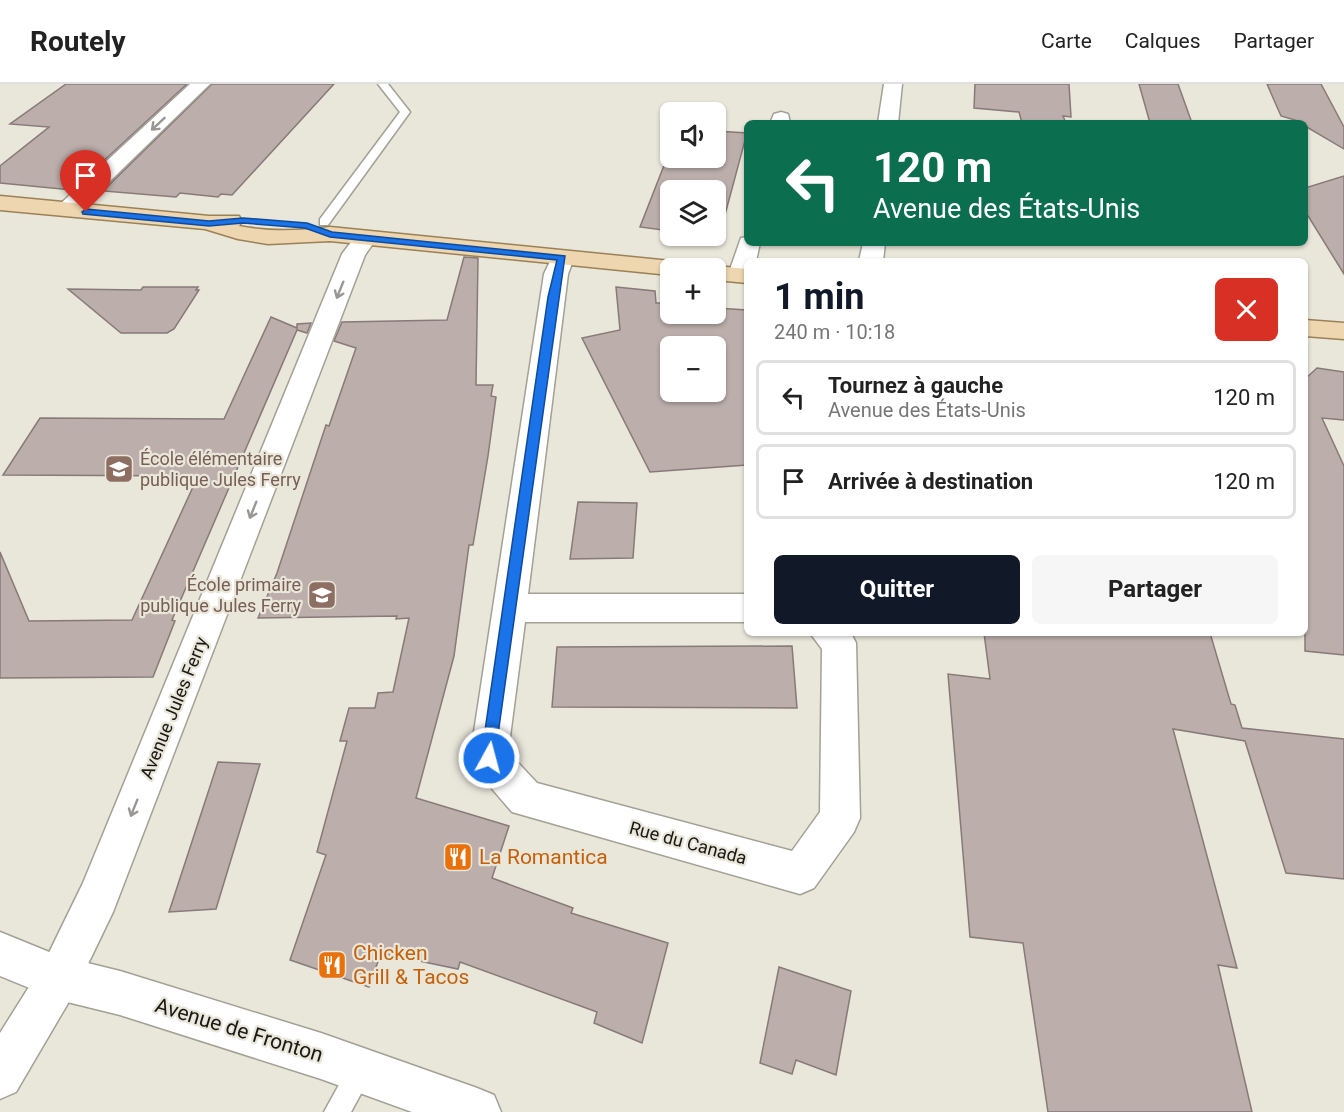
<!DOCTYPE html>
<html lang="fr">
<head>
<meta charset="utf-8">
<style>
  body { margin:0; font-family:Roboto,sans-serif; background:#f6f6f6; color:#222; height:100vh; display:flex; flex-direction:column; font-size:22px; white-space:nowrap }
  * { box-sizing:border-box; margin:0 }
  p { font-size:20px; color:#767676 }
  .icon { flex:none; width:33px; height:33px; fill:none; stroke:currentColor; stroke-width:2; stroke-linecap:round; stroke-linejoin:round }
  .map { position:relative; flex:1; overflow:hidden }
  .sheet { position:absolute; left:744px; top:174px; width:564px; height:378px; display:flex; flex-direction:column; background:#fff; border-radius:9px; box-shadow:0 2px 4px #0004 }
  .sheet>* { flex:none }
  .guide { position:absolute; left:744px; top:36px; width:564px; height:126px; border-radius:9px; box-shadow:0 2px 4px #0004; background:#0b6e4f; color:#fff; overflow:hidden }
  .controls { position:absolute; left:660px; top:18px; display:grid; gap:12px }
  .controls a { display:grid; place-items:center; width:66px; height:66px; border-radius:9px; background:#fff; box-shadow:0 2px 4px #0004; font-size:30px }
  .pin { position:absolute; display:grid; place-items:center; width:51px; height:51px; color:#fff; margin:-62px -26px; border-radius:50% 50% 50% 0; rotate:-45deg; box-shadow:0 0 6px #0007 }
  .pin .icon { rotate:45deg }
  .me { position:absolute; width:66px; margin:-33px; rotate:7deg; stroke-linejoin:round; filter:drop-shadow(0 0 4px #0008) }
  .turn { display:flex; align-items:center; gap:21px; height:126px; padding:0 30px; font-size:27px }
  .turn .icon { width:78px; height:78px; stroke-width:2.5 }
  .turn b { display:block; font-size:42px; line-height:51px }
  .round { display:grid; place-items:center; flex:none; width:63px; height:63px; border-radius:9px; background:#f6f6f6 }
  .headline { display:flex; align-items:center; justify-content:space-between; height:102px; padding:0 30px }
  h1 { font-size:36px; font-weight:700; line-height:45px; color:#111827 }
  .cta { display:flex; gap:12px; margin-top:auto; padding:12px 30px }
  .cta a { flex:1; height:69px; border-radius:9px; background:#111827; color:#fff; font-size:24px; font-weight:700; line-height:69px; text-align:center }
  .cta a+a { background:#f6f6f6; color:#222 }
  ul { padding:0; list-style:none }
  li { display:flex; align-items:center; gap:18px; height:75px; margin:0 12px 9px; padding:0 18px; border:3px solid #e0e0e0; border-radius:9px }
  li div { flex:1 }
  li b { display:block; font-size:22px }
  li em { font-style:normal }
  header { display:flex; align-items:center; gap:36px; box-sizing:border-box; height:84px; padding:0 30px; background:#fff; border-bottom:2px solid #e0e0e0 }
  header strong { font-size:28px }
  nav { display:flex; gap:33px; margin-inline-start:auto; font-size:21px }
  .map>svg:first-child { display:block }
</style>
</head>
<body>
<header>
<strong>Routely</strong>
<nav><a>Carte</a><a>Calques</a><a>Partager</a></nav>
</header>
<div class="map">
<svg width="1344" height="1028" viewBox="0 0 1344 1028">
  <rect width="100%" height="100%" fill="#e9e6da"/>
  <g fill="#bbaeab" stroke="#877a78" stroke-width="1.5" fill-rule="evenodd">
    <polygon points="66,0 187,0 72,106 0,99 0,82 49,43 10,40"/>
    <polygon points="212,0 334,0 232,111 221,110 218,113 180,109 176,113 103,107"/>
    <polygon points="975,0 1069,0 1071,33 1063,32 1066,39 1022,39 1019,28 974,24"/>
    <polygon points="1139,0 1178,0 1192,39 1150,39"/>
    <polygon points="1267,0 1321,0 1344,43 1344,65 1305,42 1305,39 1281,32"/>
    <polygon points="716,47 747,49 719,153 708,152 716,152 716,106 670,106 670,147 640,143 670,66 670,74 716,74"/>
    <polygon points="1344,92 1344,190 1305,127 1305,104"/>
    <polygon points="464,173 478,174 476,301 493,301 491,312 496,313 488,372 473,461 469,461 454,572 416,714 509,742 492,794 573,824 571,829 668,859 642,959 594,939 597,928 460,878 458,885 381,869 369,903 290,876 326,771 317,768 347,657 340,657 349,624 375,624 378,609 393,608 409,534 396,535 397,532 258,534 277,489 326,341 329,342 356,264 334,257 342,238 447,236"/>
    <polygon points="143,203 198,203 196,206 199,206 174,245 167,249 121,249 68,205 141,206"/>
    <path d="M 616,203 L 655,207 L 656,219 L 670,219 L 670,230 L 716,230 L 716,224 L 747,226 L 747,381 L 650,388 L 582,254 L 620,246 ZM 670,262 L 716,262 L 716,308 L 670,308 Z"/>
    <polygon points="271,233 297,244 297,240 311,239 307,249 297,246 172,536 175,537 153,593 0,594 0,468 29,537 132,536 198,392 3,391 40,334 224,335"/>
    <polygon points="1317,284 1344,288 1344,336 1322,334 1344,382 1344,571 1305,567 1305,295"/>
    <polygon points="578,418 637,419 633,474 570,475"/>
    <polygon points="984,549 1210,549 1231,620 1235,621 1242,644 1344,655 1344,795 1286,789 1245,657 1173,645 1237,884 1218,881 1252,1028 1048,1028 1023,859 970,853 948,590 990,595"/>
    <polygon points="792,562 797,624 552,623 557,563"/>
    <polygon points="218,678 260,680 216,825 169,828"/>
    <polygon points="779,883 851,907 836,991 796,976 792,990 760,979"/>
  </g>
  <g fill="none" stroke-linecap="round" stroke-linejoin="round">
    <g stroke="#a3a095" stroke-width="3">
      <g id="lane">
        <polygon points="378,0 388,0 410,28 328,141 320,141 320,135 400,28"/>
        <polygon points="361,973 370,977 374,986 351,1028 324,1028 352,977"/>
      </g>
    </g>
    <g stroke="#a3a095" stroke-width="3">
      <g id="street">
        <polygon points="190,0 210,0 75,131 59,131 56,126 59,121"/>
        <polygon points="884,0 902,0 898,39 878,39"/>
        <polygon points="781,28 788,30 790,39 770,39 774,30"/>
        <polygon points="366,147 374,149 377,154 365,171 113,828 74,909 16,1008 0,1015 0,949 44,879 83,799 342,170 358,149"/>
        <polygon points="747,153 747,159 760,159 756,177 747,177 747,196 732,196 728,191 741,154"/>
        <polygon points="863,159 885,159 883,177 859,177"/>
        <polygon points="562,167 570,169 574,174 568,190 528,510 747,510 747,538 525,538 508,668 537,699 792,767 820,728 822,565 810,549 851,549 856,559 860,734 854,748 814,804 800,810 512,728 476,686 470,674 544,190 554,169"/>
      </g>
    </g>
    <g stroke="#a3a095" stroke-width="3">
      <polygon id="secondary" points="0,848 59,872 120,887 321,949 477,1004 494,1011 501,1028 412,1028 321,995 120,931 59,916 0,892"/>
    </g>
    <g stroke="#9b8157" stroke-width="3">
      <g id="primary">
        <path d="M 0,112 L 209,132 L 239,132 L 242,137 L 239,142 C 269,148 299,147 330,143 L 671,177 L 679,179 L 683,184 L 670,184 L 670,191 L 330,157 L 268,160 L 238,155 L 205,145 L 0,126 Z"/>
        <polygon points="716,182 747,185 747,199 716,196 716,184 707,184"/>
        <polygon points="1305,236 1344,239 1344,255 1305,252"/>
      </g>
    </g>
    <use href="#lane" fill="#fff" fill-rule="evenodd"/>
    <use href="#street" fill="#fff" fill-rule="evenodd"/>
    <use href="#secondary" fill="#fff" fill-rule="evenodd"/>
    <use href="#primary" fill="#edd6b0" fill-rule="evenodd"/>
  </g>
  <defs><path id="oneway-shaft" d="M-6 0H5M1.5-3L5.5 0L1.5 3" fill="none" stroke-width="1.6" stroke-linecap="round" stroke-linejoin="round" transform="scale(1.5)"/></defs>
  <g stroke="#989795">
    <use href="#oneway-shaft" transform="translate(158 40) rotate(137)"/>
    <use href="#oneway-shaft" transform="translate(340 206) rotate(112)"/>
    <use href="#oneway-shaft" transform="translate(253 426) rotate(112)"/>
    <use href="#oneway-shaft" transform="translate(134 724) rotate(112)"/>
  </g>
  <polygon fill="#1a73e8" stroke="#114b97" stroke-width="1.5" points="86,125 209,137 243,134 307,139 332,148 565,172 494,679 489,681 484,679 481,674 548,213 557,176 330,153 305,144 243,139 209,142 83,130 82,128"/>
  <defs>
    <g id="school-square" transform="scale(1.5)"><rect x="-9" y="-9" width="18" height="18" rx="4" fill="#8d6e63" stroke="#e9e6da"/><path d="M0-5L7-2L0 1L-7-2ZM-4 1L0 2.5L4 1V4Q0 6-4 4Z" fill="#fff"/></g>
    <g id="restaurant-square" transform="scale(1.5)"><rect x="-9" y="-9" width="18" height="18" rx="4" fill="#e8710a" stroke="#e9e6da"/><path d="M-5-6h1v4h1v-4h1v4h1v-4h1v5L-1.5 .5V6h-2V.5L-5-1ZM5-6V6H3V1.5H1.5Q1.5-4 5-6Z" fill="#fff"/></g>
  </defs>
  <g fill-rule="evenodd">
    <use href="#school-square" x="119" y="385"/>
    <use href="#school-square" x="322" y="511"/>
    <use href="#restaurant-square" x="458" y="773"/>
    <use href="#restaurant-square" x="332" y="881"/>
  </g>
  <g text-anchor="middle" stroke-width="4.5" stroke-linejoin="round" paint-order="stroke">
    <g font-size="18" fill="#785e54" stroke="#e9e6da" text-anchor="start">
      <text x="140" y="381">École élémentaire<tspan x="140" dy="21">publique Jules Ferry</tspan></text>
      <text x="301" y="507" text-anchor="end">École primaire<tspan x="301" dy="21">publique Jules Ferry</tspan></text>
    </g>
    <g font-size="18" fill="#191713" stroke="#e9e6da">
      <text transform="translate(174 624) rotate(-68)" y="6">Avenue Jules Ferry</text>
      <text transform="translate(688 759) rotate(15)" y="6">Rue du Canada</text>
    </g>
    <g font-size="21" fill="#c56008" stroke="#e9e6da" text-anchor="start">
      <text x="479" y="780">La Romantica</text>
      <text x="353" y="876">Chicken<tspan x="353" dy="24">Grill &amp; Tacos</tspan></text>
    </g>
    <g font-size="21" fill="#191713" stroke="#e9e6da">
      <text transform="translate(239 946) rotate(17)" y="7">Avenue de Fronton</text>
    </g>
  </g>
</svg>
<div class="controls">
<a><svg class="icon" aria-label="sound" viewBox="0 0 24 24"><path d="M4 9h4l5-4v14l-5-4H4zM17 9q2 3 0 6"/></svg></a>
<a><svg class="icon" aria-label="layers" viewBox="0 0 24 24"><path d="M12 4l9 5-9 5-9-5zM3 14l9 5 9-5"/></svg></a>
<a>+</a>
<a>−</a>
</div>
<div class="pin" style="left:86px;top:128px;background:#d93025"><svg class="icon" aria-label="arrive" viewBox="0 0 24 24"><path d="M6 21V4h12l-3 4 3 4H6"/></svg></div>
<svg class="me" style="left:489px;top:674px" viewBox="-20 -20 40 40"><circle r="17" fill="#1a73e8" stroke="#fff" stroke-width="3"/><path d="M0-11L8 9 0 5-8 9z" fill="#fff"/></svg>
<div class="guide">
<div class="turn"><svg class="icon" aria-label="left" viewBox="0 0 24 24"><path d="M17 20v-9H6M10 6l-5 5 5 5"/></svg><div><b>120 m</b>Avenue des États-Unis</div></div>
</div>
<section class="sheet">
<div class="headline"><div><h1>1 min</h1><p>240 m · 10:18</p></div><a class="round" style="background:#d93025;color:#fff"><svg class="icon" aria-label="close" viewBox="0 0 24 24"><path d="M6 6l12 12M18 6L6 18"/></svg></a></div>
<ul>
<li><svg class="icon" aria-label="left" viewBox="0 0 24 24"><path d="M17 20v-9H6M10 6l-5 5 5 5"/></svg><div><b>Tournez à gauche</b><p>Avenue des États-Unis</p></div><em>120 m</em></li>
<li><svg class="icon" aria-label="arrive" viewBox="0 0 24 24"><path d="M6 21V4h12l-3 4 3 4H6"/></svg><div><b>Arrivée à destination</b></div><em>120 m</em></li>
</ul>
<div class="cta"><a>Quitter</a><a>Partager</a></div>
</section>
</div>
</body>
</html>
